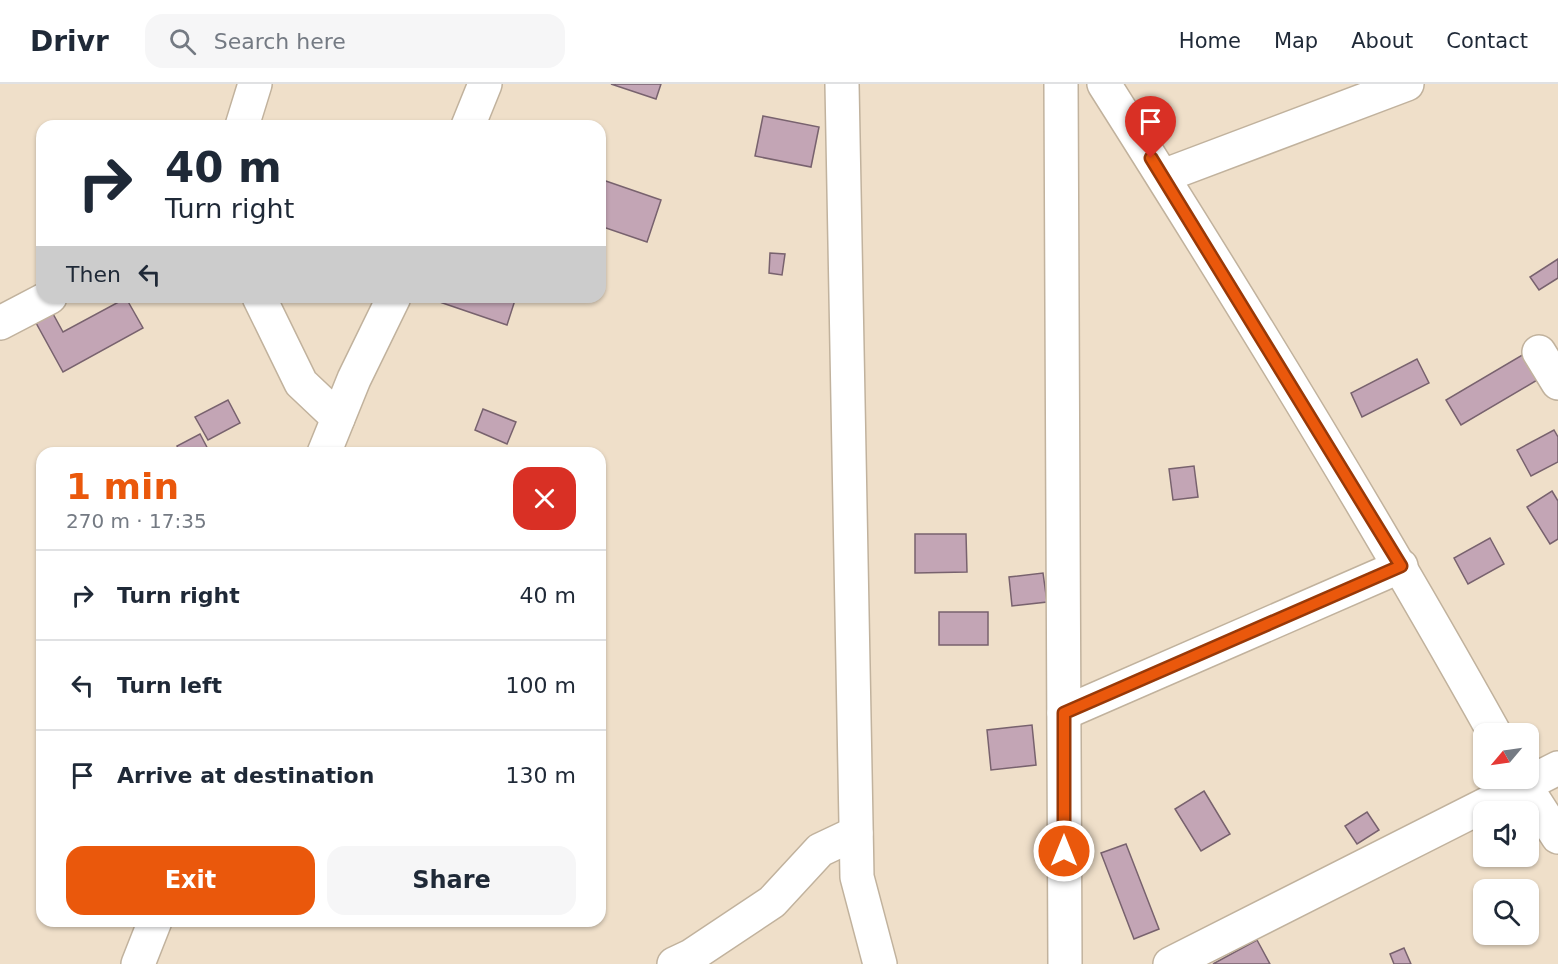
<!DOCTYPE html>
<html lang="en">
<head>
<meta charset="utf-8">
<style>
  body { margin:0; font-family:"DejaVu Sans",sans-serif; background:#f6f6f7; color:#1f2937; height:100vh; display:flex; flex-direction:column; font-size:22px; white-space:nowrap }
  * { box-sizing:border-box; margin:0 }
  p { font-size:20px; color:#747a83 }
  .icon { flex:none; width:33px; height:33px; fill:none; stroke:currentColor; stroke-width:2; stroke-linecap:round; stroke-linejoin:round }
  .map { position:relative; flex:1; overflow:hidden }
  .panel { position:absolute; left:36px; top:363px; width:570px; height:480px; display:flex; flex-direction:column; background:#fff; border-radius:18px; box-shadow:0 2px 4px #0004 }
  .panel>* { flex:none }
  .hud { position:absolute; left:36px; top:36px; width:570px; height:183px; border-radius:18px; box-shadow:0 2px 4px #0004; background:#fff; color:#1f2937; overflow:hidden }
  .needle { width:39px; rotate:241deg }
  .controls { position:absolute; left:1473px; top:639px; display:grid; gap:12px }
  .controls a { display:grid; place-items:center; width:66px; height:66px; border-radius:12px; background:#fff; box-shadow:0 2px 4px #0004; font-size:30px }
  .pin { position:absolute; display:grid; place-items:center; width:51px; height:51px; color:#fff; margin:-62px -26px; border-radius:50% 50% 50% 0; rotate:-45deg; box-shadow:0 0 6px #0007 }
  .pin .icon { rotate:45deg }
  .me { position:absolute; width:66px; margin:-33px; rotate:0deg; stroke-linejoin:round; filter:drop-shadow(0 0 4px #0008) }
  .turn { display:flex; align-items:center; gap:21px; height:126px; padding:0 30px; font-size:27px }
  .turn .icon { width:78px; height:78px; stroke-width:2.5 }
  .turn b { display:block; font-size:42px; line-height:51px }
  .then { display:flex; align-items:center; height:57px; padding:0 30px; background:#0003; gap:12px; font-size:22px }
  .round { display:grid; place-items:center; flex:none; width:63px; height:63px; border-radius:18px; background:#f6f6f7 }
  .head { display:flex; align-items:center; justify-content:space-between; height:102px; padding:0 30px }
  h1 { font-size:36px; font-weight:700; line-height:45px; color:#ea580c }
  .action { display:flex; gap:12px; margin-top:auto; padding:12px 30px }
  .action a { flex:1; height:69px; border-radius:18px; background:#ea580c; color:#fff; font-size:24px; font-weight:700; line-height:69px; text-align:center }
  .action a+a { background:#f6f6f7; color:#1f2937 }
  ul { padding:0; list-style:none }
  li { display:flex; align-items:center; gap:18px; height:90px; padding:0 30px; border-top:2px solid #e0e1e3 }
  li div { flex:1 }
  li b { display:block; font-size:22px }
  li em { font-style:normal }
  header { display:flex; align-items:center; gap:36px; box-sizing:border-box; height:84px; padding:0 30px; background:#fff; border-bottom:2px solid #e0e1e3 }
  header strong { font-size:28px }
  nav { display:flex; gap:33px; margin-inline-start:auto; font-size:21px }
  .search { width:420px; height:54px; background:#f6f6f7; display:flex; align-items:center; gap:15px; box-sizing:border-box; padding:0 21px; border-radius:18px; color:#747a83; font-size:22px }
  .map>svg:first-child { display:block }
</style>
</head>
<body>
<header>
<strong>Drivr</strong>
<div class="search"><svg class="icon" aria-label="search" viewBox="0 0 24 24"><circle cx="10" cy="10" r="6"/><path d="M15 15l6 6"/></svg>Search here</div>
<nav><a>Home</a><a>Map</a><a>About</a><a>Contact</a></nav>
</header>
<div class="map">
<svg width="1558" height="880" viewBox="0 0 1558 880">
  <rect width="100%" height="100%" fill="#efdfc9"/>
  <g fill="#c3a5b5" stroke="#78626e" stroke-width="1.5">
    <polygon points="611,0 661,0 656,15"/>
    <polygon points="763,32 819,43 811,83 755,72"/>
    <polygon points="600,95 661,116 647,158 600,142"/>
    <polygon points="770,169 785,170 782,191 769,189"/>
    <polygon points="1558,175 1558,194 1539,206 1530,193"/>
    <polygon points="425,213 516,213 507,241"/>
    <polygon points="126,214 143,244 63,288 35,237 52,228 63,248"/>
    <polygon points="1524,270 1539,295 1461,341 1446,316"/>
    <polygon points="1417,275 1429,299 1362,333 1351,309"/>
    <polygon points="228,316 240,339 208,356 195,333"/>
    <polygon points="483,325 516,338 507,360 475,346"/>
    <polygon points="1554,346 1558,353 1558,378 1531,392 1517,366"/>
    <polygon points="200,350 210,369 181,369 177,362"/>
    <polygon points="1194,382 1198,413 1173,416 1169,385"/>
    <polygon points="1552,407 1558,417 1558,455 1550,460 1527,423"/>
    <polygon points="915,450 966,450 967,488 915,489"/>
    <polygon points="1490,454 1504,480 1468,500 1454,474"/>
    <polygon points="1043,489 1047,518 1012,522 1009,493"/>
    <rect x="939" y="528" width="49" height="33"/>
    <polygon points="1032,641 1036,681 991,686 987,646"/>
    <polygon points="1204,707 1230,750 1201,767 1175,725"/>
    <polygon points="1367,728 1379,746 1357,760 1345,742"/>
    <polygon points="1126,760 1159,845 1134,855 1101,769"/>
    <polygon points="1257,856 1270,880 1213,880"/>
    <polygon points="1404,864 1411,880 1394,880 1390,870"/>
  </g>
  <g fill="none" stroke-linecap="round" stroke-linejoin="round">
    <g stroke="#c1b29d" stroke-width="36">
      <g id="minor">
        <polyline points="842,0 857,793 880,880"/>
        <polyline points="1061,0 1065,880"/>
        <path d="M 1104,0 C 1239,213 1372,429 1495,650"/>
        <polyline points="242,42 255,0"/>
        <polyline points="468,42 485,0"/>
        <polyline points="1163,92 1407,0"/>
        <polyline points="259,213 301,299 338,334"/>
        <polyline points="0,239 50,213"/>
        <polyline points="1539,268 1558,299"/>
        <polyline points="324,369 354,295 394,213"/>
        <polyline points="1064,629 1401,482"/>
        <polyline points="1520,694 1558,753"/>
        <polyline points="138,880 155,837"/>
        <polyline points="674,880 691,872 772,818 820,766 856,749"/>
        <polyline points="1170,880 1558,684"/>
      </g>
    </g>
    <use href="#minor" stroke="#fff" stroke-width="33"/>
  </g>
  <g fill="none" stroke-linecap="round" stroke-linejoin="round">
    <g stroke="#983908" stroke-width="15">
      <polyline id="route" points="1064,767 1064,629 1401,482 1151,74"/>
    </g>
    <use href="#route" stroke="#ea580c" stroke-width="10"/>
  </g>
</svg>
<div class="controls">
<a><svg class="needle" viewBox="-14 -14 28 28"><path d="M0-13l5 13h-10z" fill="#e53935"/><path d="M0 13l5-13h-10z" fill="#747a83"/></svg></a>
<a><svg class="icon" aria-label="sound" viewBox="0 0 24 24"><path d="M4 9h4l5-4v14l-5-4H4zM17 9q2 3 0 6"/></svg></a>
<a><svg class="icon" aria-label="search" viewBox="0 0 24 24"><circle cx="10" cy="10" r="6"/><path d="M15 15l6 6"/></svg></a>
</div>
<div class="pin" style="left:1151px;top:74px;background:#d93025"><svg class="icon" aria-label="arrive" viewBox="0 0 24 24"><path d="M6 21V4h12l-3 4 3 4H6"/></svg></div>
<svg class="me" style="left:1064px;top:767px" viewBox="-20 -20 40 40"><circle r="17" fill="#ea580c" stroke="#fff" stroke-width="3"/><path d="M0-11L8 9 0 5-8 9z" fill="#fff"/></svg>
<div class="hud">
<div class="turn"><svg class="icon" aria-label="right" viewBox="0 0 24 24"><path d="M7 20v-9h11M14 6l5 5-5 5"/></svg><div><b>40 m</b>Turn right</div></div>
<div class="then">Then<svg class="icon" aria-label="left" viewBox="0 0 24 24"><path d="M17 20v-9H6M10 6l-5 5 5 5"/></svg></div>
</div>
<section class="panel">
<div class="head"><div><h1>1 min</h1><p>270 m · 17:35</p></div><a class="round" style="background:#d93025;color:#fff"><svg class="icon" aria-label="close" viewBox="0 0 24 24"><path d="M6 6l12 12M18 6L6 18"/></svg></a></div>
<ul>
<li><svg class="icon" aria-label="right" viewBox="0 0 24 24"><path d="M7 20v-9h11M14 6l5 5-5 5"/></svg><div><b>Turn right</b></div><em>40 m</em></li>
<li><svg class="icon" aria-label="left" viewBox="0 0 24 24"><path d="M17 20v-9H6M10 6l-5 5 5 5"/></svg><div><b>Turn left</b></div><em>100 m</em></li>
<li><svg class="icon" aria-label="arrive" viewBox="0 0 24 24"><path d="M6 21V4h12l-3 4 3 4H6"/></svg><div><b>Arrive at destination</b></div><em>130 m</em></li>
</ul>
<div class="action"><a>Exit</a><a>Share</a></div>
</section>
</div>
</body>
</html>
